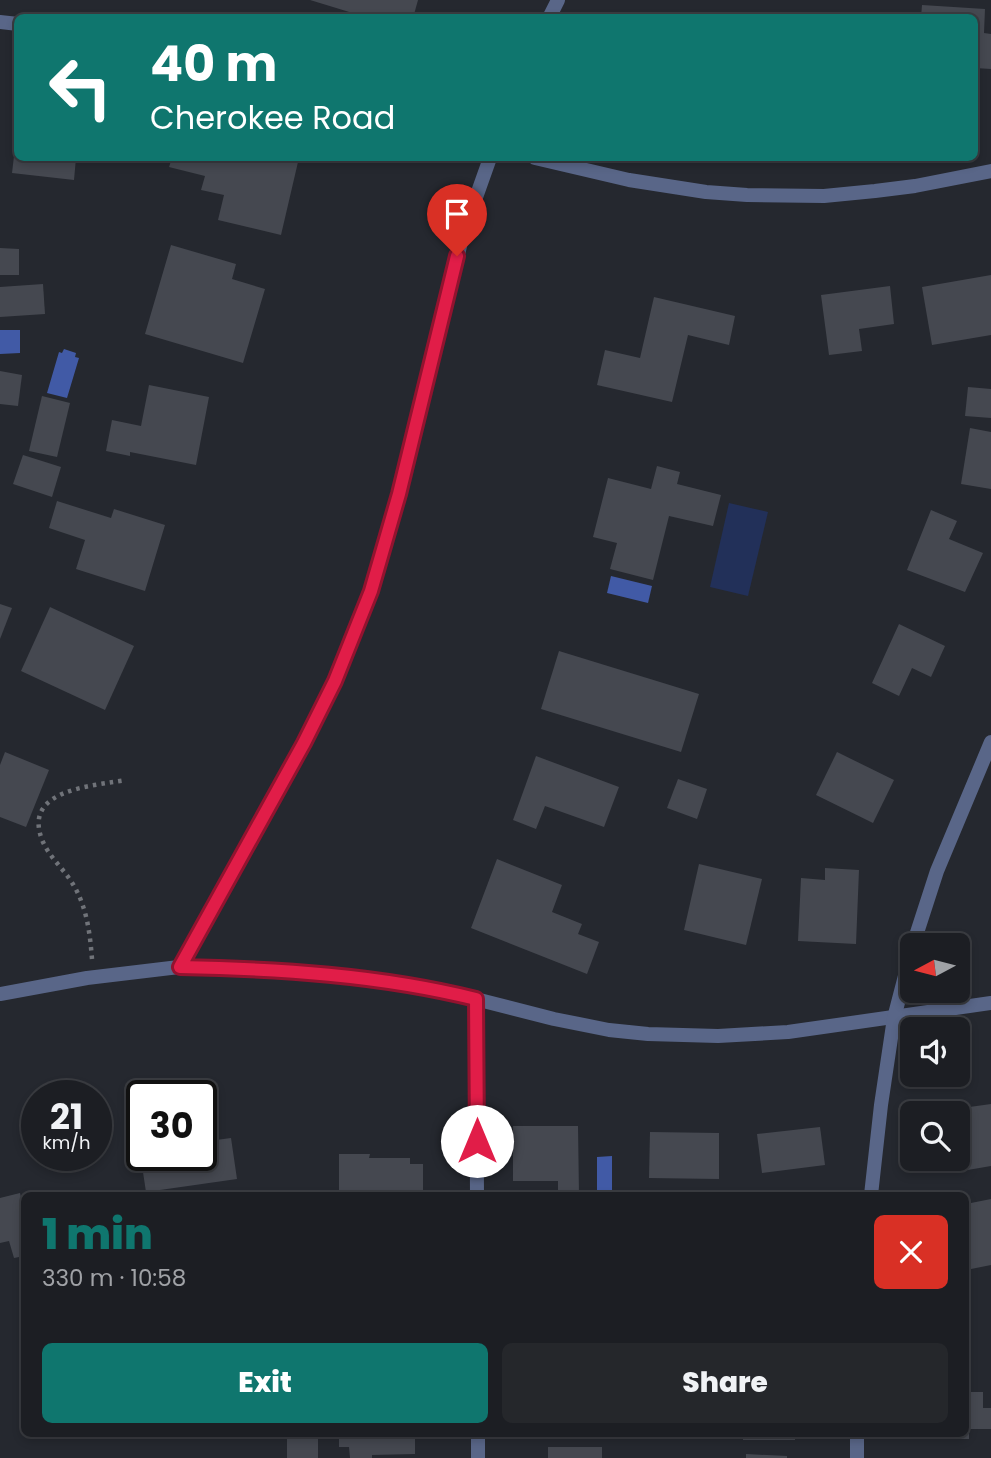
<!DOCTYPE html>
<html lang="en">
<head>
<meta charset="utf-8">
<style>
  body { margin:0; font-family:Poppins,sans-serif; background:#25272b; color:#f1f3f6; height:100vh; display:flex; flex-direction:column; font-size:26px; white-space:nowrap }
  * { box-sizing:border-box; margin:0 }
  p { font-size:23px; color:#a0a2a6 }
  .icon { flex:none; width:38px; height:38px; fill:none; stroke:currentColor; stroke-width:2; stroke-linecap:round; stroke-linejoin:round }
  .map { position:relative; flex:1; overflow:hidden }
  .sheet { position:absolute; left:21px; top:1192px; width:948px; height:245px; display:flex; flex-direction:column; background:#1c1e23; border-radius:10px; box-shadow:0 4px 10px #0003,0 0 0 2px #3a3c41 }
  .sheet>* { flex:none }
  .hud { position:absolute; left:14px; top:14px; width:964px; height:147px; border-radius:10px; box-shadow:0 4px 10px #0003,0 0 0 2px #3a3c41; background:#0f766e; color:#fff; overflow:hidden }
  .needle { width:46px; rotate:263deg }
  .fabs { position:absolute; left:900px; top:933px; display:grid; gap:14px }
  .fabs a { display:grid; place-items:center; width:70px; height:70px; border-radius:10px; background:#1c1e23; box-shadow:0 4px 10px #0003,0 0 0 2px #3a3c41; font-size:35px }
  .speed { position:absolute; left:21px; top:1080px; display:flex; gap:14px; font-size:35px; font-weight:700; text-align:center }
  .speed>* { display:grid; place-content:center; width:91px; height:91px; border-radius:50%; background:#1c1e23; box-shadow:0 4px 10px #0003,0 0 0 2px #3a3c41; line-height:1 }
  .speed small { font-size:18px; font-weight:400 }
  .speed .limit { border:4px solid #111; border-radius:10px; background:#fff; color:#111 }
  .pin { position:absolute; display:grid; place-items:center; width:60px; height:60px; color:#fff; margin:-72px -30px; border-radius:50% 50% 50% 0; rotate:-45deg; box-shadow:0 0 7px #0007 }
  .pin .icon { rotate:45deg }
  .me { position:absolute; width:77px; margin:-38px; rotate:0deg; stroke-linejoin:round; filter:drop-shadow(0 0 5px #0008) }
  .turn { display:flex; align-items:center; gap:24px; height:147px; padding:0 21px; font-size:32px }
  .turn .icon { width:91px; height:91px; stroke-width:2.5 }
  .turn b { display:block; font-size:49px; line-height:60px }
  .round { display:grid; place-items:center; flex:none; width:74px; height:74px; border-radius:10px; background:#25272b }
  .head { display:flex; align-items:center; justify-content:space-between; height:119px; padding:0 21px }
  h1 { font-size:42px; font-weight:800; line-height:52px; color:#0f766e }
  .action { display:flex; gap:14px; margin-top:auto; padding:14px 21px }
  .action a { flex:1; height:80px; border-radius:10px; background:#0f766e; color:#fff; font-size:28px; font-weight:800; line-height:80px; text-align:center }
  .action a+a { background:#25272b; color:#f1f3f6 }
  .map>svg:first-child { display:block }
</style>
</head>
<body>
<div class="map">
<svg width="991" height="1458" viewBox="0 0 991 1458">
  <rect width="100%" height="100%" fill="#25282f"/>
  <polygon fill="#223059" points="729,503 768,512 748,596 710,587"/>
  <g fill="#415aa6">
    <polygon points="0,330 20,330 20,353 0,354"/>
    <polygon points="64,349 76,353 75,357 79,358 67,398 47,393 59,352 62,353"/>
    <polygon points="611,576 652,586 648,603 607,593"/>
    <polygon points="612,1156 612,1195 597,1195 597,1157"/>
  </g>
  <g fill="#454850">
    <polygon points="310,0 418,0 413,18 369,18"/>
    <polygon points="922,5 985,9 984,33 991,34 991,69 975,68 975,18 921,18"/>
    <polygon points="16,139 18,139 18,158 76,158 74,180 12,173"/>
    <polygon points="172,158 280,158 298,162 281,235 218,220 224,195 201,190 205,176 169,167"/>
    <polygon points="171,245 236,264 232,279 265,289 243,363 145,334"/>
    <polygon points="0,248 19,249 19,275 0,275"/>
    <polygon points="991,275 991,335 932,345 922,287"/>
    <polygon points="43,284 45,314 0,317 0,287"/>
    <polygon points="890,286 894,324 859,329 862,351 829,355 821,295"/>
    <polygon points="654,297 735,316 729,345 688,335 672,402 597,385 605,350 640,358"/>
    <polygon points="0,371 22,375 18,406 0,404"/>
    <polygon points="149,385 209,397 196,465 130,452 130,456 106,451 112,420 141,426"/>
    <polygon points="968,387 991,389 991,418 965,416"/>
    <polygon points="42,396 70,403 57,457 29,451"/>
    <polygon points="970,428 991,432 991,489 961,484"/>
    <polygon points="23,455 61,467 52,497 13,484"/>
    <polygon points="657,466 680,472 677,484 721,495 713,526 669,516 653,580 610,569 617,543 593,537 608,478 651,489"/>
    <polygon points="57,501 111,518 114,509 165,525 145,591 76,569 85,540 49,528"/>
    <polygon points="931,510 957,521 949,539 983,553 965,592 907,570"/>
    <polygon points="0,604 12,608 0,639"/>
    <polygon points="50,607 134,646 105,710 21,671"/>
    <polygon points="899,624 945,646 931,677 912,668 899,696 872,683"/>
    <polygon points="559,651 699,694 681,752 541,709"/>
    <polygon points="5,752 49,770 26,827 0,817 0,765"/>
    <polygon points="837,752 894,780 873,823 816,795"/>
    <polygon points="536,756 619,787 604,827 545,806 536,829 513,820"/>
    <polygon points="678,779 707,789 697,819 667,808"/>
    <polygon points="497,859 562,885 552,912 582,924 578,934 599,942 587,974 471,928"/>
    <polygon points="699,864 762,879 746,945 684,930"/>
    <polygon points="825,868 859,870 856,944 798,941 801,878 825,880"/>
    <polygon points="991,1104 991,1166 956,1172 954,1158 957,1158 957,1113 948,1113 948,1110"/>
    <polygon points="513,1126 578,1126 579,1195 558,1195 558,1181 513,1181"/>
    <polygon points="820,1127 825,1165 762,1173 757,1134"/>
    <polygon points="650,1132 719,1133 719,1179 649,1178"/>
    <polygon points="231,1138 237,1179 146,1192 141,1159 162,1157 162,1155 201,1155 201,1142"/>
    <polygon points="339,1154 370,1154 369,1158 410,1158 410,1164 423,1164 423,1195 368,1195 368,1194 360,1194 360,1195 339,1195"/>
    <polygon points="20,1193 24,1210 24,1256 14,1258 9,1241 0,1243 0,1198"/>
    <polygon points="991,1199 991,1265 966,1270 966,1204"/>
    <rect x="966" y="1326" width="4" height="37"/>
    <polygon points="966,1392 983,1392 983,1408 991,1408 991,1429 969,1429 969,1439 912,1439 912,1433 966,1433"/>
    <polygon points="339,1433 415,1433 415,1454 372,1455 372,1458 350,1458 349,1447 339,1447"/>
    <polygon points="555,1433 586,1433 586,1435 556,1437"/>
    <rect x="743" y="1433" width="52" height="7"/>
    <rect x="287" y="1438" width="31" height="20"/>
    <rect x="548" y="1447" width="54" height="11"/>
    <polygon points="746,1454 787,1456 787,1458 746,1458"/>
  </g>
  <g fill="none" stroke-linecap="round" stroke-linejoin="round">
    <path stroke="#707379" stroke-width="4.5" stroke-dasharray="3.5 5" stroke-linecap="butt" d="M 92,959 C 90,934 87,908 74,886 C 65,870 50,858 43,842 C 20,789 93,786 126,780"/>
    <g stroke="#596688" stroke-width="14">
      <polyline points="549,18 558,0"/>
      <polyline points="0,22 18,24"/>
      <polyline points="535,158 629,180 706,192 747,195 824,196 875,191 915,186 991,171"/>
      <polyline points="913,945 937,871 991,742"/>
      <polyline points="179,967 304,743 335,681 371,591 399,494 463,234 490,158"/>
      <polyline points="0,994 87,978 179,967 253,969 371,979 448,992 554,1019 609,1030 648,1034 718,1036 788,1032 991,1003"/>
      <polyline points="476,999 477,1195"/>
      <polyline points="871,1195 881,1105 894,1018 912,949"/>
      <polyline points="478,1433 478,1458"/>
      <polyline points="857,1458 857,1433"/>
    </g>
  </g>
  <g fill="none" stroke-linecap="round" stroke-linejoin="round">
    <g stroke="#92132f" stroke-width="18">
      <path id="route" d="M 457,256 L 399,494 L 371,591 L 335,681 L 304,743 L 180,967 C 279,969 379,975 476,999 L 477,1141"/>
    </g>
    <use href="#route" stroke="#e11d48" stroke-width="12"/>
  </g>
</svg>
<div class="fabs">
<a><svg class="needle" viewBox="-14 -14 28 28"><path d="M0-13l5 13h-10z" fill="#e53935"/><path d="M0 13l5-13h-10z" fill="#a0a2a6"/></svg></a>
<a><svg class="icon" aria-label="sound" viewBox="0 0 24 24"><path d="M4 9h4l5-4v14l-5-4H4zM17 9q2 3 0 6"/></svg></a>
<a><svg class="icon" aria-label="search" viewBox="0 0 24 24"><circle cx="10" cy="10" r="6"/><path d="M15 15l6 6"/></svg></a>
</div>
<div class="speed"><div>21<small>km/h</small></div><div class="limit">30</div></div>
<div class="pin" style="left:457px;top:256px;background:#d93025"><svg class="icon" aria-label="arrive" viewBox="0 0 24 24"><path d="M6 21V4h12l-3 4 3 4H6"/></svg></div>
<svg class="me" style="left:477px;top:1141px" viewBox="-20 -20 40 40"><circle r="19" fill="#fff"/><path d="M0-13L10 11 0 6-10 11z" fill="#e11d48"/></svg>
<div class="hud">
<div class="turn"><svg class="icon" aria-label="left" viewBox="0 0 24 24"><path d="M17 20v-9H6M10 6l-5 5 5 5"/></svg><div><b>40 m</b>Cherokee Road</div></div>
</div>
<section class="sheet">
<div class="head"><div><h1>1 min</h1><p>330 m · 10:58</p></div><a class="round" style="background:#d93025;color:#fff"><svg class="icon" aria-label="close" viewBox="0 0 24 24"><path d="M6 6l12 12M18 6L6 18"/></svg></a></div>
<div class="action"><a>Exit</a><a>Share</a></div>
</section>
</div>
</body>
</html>
